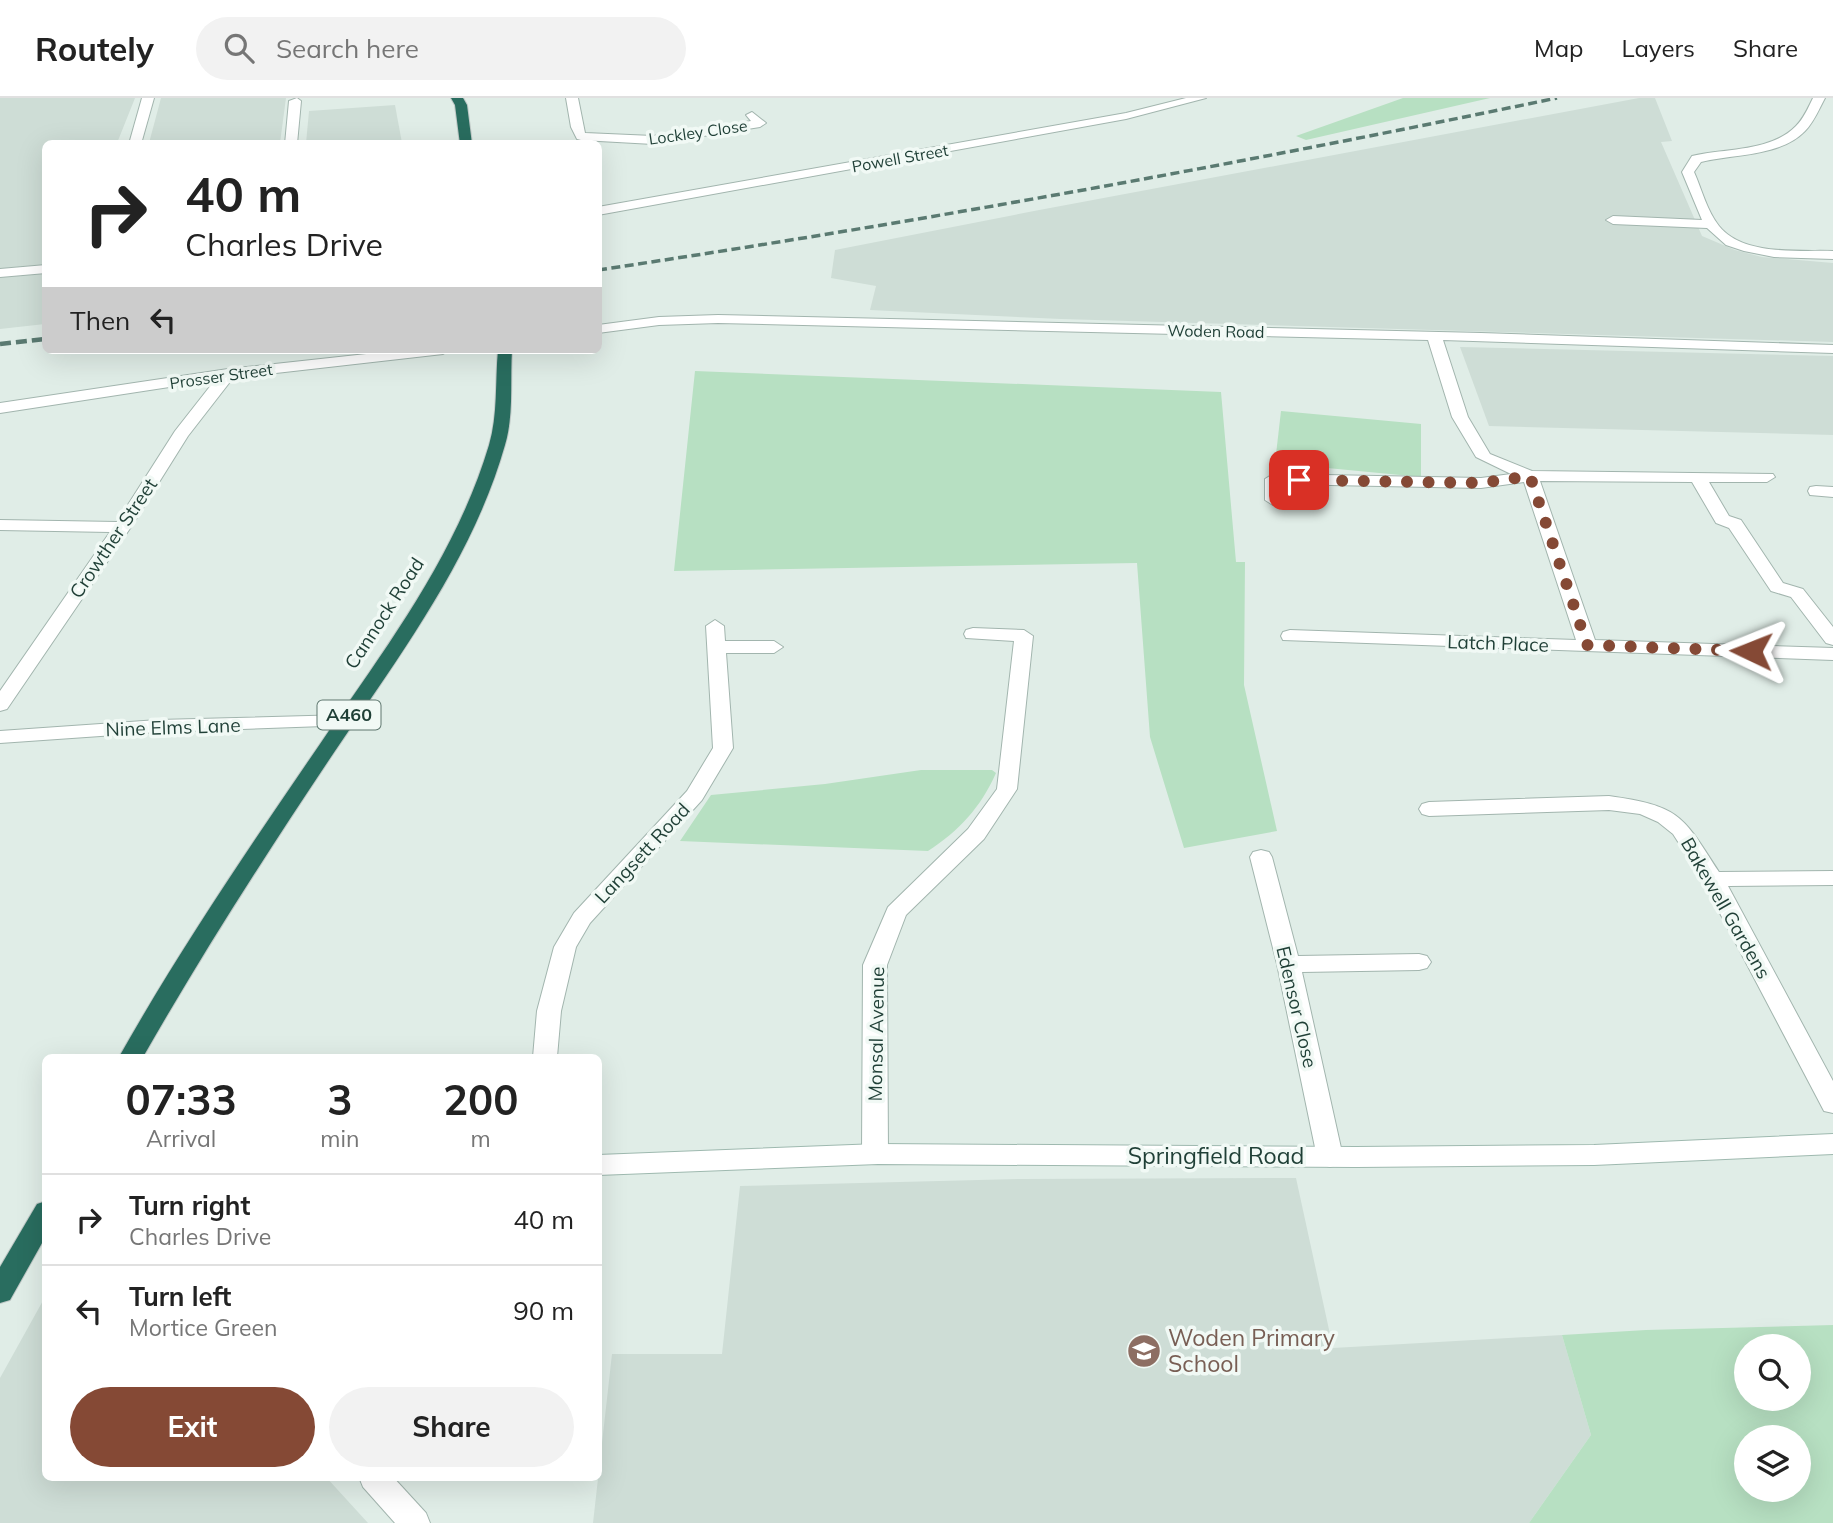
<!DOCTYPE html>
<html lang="en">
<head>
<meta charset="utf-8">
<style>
  body { margin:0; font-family:Mulish,sans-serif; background:#f2f2f2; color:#222; height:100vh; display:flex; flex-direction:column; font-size:26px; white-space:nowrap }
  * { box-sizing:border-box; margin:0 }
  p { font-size:23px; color:#767676 }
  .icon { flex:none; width:38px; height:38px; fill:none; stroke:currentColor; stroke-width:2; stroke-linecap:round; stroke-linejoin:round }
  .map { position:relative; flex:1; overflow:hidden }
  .side { position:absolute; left:42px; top:956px; width:560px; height:427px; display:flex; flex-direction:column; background:#fff; border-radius:10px; box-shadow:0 7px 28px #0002 }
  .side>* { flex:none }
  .guide { position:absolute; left:42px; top:42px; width:560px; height:214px; border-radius:10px; box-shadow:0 7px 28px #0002; background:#fff; color:#222; overflow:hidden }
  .tools { position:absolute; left:1734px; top:1236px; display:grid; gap:14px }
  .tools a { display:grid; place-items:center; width:77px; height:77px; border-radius:50%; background:#fff; box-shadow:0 7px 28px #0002; font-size:35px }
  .pin { position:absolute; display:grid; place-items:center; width:60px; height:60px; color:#fff; margin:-30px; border-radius:14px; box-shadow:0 4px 10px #0006 }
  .me { position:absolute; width:77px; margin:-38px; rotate:272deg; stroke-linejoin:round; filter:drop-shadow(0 0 5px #0008) }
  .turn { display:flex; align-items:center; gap:24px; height:147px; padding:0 28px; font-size:32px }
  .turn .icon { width:91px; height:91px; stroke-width:2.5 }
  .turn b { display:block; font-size:49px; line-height:60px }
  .then { display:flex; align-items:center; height:66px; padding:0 28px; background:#0003; gap:14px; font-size:26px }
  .eta { display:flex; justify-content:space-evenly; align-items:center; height:119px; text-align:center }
  .eta b { font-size:42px; font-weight:700; line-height:49px }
  .primary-button { display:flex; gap:14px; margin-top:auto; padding:14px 28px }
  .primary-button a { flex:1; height:80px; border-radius:42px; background:#854935; color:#fff; font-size:28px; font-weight:700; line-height:80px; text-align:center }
  .primary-button a+a { background:#f2f2f2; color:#222 }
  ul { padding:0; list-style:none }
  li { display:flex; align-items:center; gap:21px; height:91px; padding:0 28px; border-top:2px solid #e0e0e0 }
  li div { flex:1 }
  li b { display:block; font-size:26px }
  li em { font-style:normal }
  header { display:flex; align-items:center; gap:42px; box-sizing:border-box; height:98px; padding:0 35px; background:#fff; border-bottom:2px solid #e0e0e0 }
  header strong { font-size:33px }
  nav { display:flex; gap:38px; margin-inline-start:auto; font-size:24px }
  .search { width:490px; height:63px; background:#f2f2f2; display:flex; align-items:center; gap:18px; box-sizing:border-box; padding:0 24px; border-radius:38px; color:#767676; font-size:26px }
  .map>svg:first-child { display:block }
</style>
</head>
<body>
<header>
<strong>Routely</strong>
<div class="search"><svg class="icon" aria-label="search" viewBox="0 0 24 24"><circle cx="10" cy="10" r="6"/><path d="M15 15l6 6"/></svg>Search here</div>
<nav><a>Map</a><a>Layers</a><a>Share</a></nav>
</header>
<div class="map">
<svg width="1833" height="1425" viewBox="0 0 1833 1425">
  <rect width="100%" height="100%" fill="#e0ede7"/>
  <g fill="#ceddd6">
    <polygon points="0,0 135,0 117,45 46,46 45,226 0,231"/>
    <polygon points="161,0 286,0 280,45 149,45"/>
    <polygon points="1639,0 1655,0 1672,43 1661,44 1702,138 1735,152 1762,159 1833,165 1833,244 1061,221 870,212 876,188 831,180 835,152 1034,113"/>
    <polygon points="395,7 402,45 306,45 309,13"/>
    <polygon points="1460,249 1833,258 1833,337 1489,328"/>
    <polygon points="1296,1080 1333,1250 1562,1237 1591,1337 1529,1425 593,1425 612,1256 722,1256 740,1088 1021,1081"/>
    <polygon points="45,1199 46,1379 326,1379 368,1425 0,1425 0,1280"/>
  </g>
  <g fill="#b7e0c2" fill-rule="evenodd">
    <polygon points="1403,0 1490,0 1306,42 1296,38"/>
    <polygon points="695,273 1221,294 1236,464 1245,464 1244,587 1277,733 1184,750 1150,639 1137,465 674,473"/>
    <polygon points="1281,313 1421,326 1421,379 1275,365"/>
    <path d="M 921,672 L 992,672 L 996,675 C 981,709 959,733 928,753 L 680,743 L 711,697 L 825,686 Z"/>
    <path d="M 1833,1227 L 1833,1425 L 1529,1425 L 1591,1337 L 1562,1237 L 1646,1232 ZM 1746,1248 L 1799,1248 L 1799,1300 L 1746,1300 ZM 1746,1339 L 1799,1339 L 1799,1391 L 1746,1391 Z"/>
  </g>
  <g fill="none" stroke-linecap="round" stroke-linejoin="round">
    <g stroke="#a2b5ae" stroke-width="2">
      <g id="street">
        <polygon points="142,0 154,0 141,46 129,46"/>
        <polygon points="297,0 301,3 297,46 285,46 289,3"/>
        <polygon points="566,0 578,0 585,35 653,38 751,23 746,17 752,14 766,25 760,29 653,46 581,42 577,41 571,29"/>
        <polygon points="1186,0 1206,0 1126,21 598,117 598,109 1126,15"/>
        <path d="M 1813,0 L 1825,0 C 1819,11 1814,24 1805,33 C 1780,59 1733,56 1701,64 L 1694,74 C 1702,92 1707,113 1719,128 C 1743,158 1799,152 1833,153 L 1833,161 L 1774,159 L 1744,153 L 1726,147 L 1707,130 L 1613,126 L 1606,122 L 1613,118 L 1702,122 L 1682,74 L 1692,58 C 1724,50 1771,54 1796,28 C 1804,20 1808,10 1813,0 Z"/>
        <polygon points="46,167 46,175 0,179 0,171"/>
        <polygon points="718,217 1481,235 1833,247 1833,255 1443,242 1468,319 1490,356 1532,373 1773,376 1775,379 1767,384 1709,384 1729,418 1741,422 1783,485 1803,491 1833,529 1833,547 1826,545 1791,499 1771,493 1729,430 1716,425 1692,384 1540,383 1595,542 1833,550 1833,562 1283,542 1281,538 1283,534 1290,532 1576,542 1524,384 1481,390 1281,386 1279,406 1273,407 1265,402 1265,381 1273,376 1481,380 1511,376 1476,359 1452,319 1428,242 718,225 659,227 598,235 598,227 659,219"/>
        <polygon points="403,252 450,252 443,256 233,280 188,338 131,429 7,611 0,613 0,593 110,434 0,432 0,422 117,424 175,333 215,282 0,315 0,305 228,271"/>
        <polygon points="1816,388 1833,389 1833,399 1810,397 1808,393 1810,389"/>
        <polygon points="715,522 724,528 725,543 774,543 783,549 774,555 726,555 733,650 702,702 590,825 576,849 561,913 557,959 533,959 537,913 554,849 574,815 687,693 713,650 706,528"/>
        <polygon points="973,530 1024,532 1033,538 1017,691 984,741 906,817 887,867 888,1056 884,1063 875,1066 866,1063 862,1056 863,867 888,809 968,731 997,691 1014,543 966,540 964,536 966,532"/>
        <polygon points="345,617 352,619 355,623 352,627 158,634 0,645 0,633 158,622"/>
        <path d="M 1609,698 C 1679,708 1682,716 1719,774 L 1833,773 L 1833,787 L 1728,788 L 1833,983 L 1833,1015 L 1824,1013 L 1702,781 L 1673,736 L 1658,724 L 1640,716 L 1609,712 L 1429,718 L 1422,716 L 1419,711 L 1422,706 L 1429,704 Z"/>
        <polygon points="1261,752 1269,754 1272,759 1298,858 1419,856 1427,858 1431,864 1427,870 1419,872 1302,874 1343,1059 1339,1066 1330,1069 1321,1066 1317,1059 1277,866 1250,759 1253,754"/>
        <polygon points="359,1379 393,1379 426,1415 430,1425 395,1425 363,1389"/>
      </g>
    </g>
    <g stroke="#9eb9af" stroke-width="2">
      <polygon id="secondary" points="1833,1036 1833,1056 1594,1067 1356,1069 878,1066 598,1077 598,1057 878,1046 1356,1049 1594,1047"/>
    </g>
    <g stroke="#c0c9c7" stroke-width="2">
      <g id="highway">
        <polygon points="451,0 463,0 467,7 472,46 460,46 455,7"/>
        <path d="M 498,252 L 512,252 C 510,283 514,317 505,347 C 473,460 400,557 335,653 C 268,753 203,854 143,959 L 119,959 C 180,851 250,748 320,646 C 384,552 456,458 489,347 C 498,317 495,283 498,252 Z"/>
        <polygon points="46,1103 46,1138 10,1202 0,1205 0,1169 37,1106"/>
      </g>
    </g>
    <use href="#street" fill="#fff" fill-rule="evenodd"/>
    <use href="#secondary" fill="#fff" fill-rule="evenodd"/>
    <use href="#highway" fill="#296d5f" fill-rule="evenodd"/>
    <path stroke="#5a7a71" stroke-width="3.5" stroke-dasharray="9 4.5" stroke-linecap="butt" d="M 598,172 C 920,124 1239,66 1557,0"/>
    <polyline stroke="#5a7a71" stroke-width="4.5" stroke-dasharray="11 5" stroke-linecap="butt" points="0,246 46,241"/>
  </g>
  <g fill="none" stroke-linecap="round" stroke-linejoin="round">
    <polyline stroke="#854935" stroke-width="12" stroke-dasharray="0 21.6" points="1299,382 1481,385 1530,378 1587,547 1751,553"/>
  </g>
  <defs>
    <g id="school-disc" transform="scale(1.75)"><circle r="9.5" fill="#8d6e63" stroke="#f1f9f5"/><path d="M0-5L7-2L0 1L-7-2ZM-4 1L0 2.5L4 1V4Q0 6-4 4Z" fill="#fff"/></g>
  </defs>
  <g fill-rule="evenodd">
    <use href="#school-disc" x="1144" y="1253"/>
  </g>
  <g text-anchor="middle" stroke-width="7" stroke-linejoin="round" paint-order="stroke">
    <g font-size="16" fill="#1f3f36" stroke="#f1f9f5">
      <text transform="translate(698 34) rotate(-8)" y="6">Lockley Close</text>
      <text transform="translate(900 60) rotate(-10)" y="6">Powell Street</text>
      <text transform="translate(1216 233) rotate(1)" y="6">Woden Road</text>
      <text transform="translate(221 278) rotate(-8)" y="6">Prosser Street</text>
    </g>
    <rect fill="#f1f9f5" stroke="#5e776f" stroke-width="2" x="317.5" y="602.5" width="63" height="29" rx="5"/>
    <g font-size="18" font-weight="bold" fill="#1f3f36">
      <text x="349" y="623">A460</text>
    </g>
    <g font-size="19" fill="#1f3f36" stroke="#f1f9f5">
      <text transform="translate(113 440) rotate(-56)" y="7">Crowther Street</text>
      <text transform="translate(384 515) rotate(-57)" y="7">Cannock Road</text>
      <text transform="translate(1498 545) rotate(2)" y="7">Latch Place</text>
      <text transform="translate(173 629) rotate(-2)" y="7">Nine Elms Lane</text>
      <text transform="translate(642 755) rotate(-47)" y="7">Langsett Road</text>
      <text transform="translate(1726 810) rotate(60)" y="7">Bakewell Gardens</text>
      <text transform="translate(1297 909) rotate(77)" y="7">Edensor Close</text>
      <text transform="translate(876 936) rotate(-89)" y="7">Monsal Avenue</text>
    </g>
    <g font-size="23" fill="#1f3f36" stroke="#f1f9f5">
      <text x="1216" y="1066">Springfield Road</text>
    </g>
    <g font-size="23" fill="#785e54" stroke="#f1f9f5" text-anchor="start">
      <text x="1168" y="1248">Woden Primary<tspan x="1168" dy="26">School</tspan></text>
    </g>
  </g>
</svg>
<div class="tools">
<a><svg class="icon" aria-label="search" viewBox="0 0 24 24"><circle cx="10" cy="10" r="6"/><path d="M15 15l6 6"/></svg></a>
<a><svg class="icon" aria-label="layers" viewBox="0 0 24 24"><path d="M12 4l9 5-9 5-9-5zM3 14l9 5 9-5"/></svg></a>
</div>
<div class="pin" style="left:1299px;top:382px;background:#d93025"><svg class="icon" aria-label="arrive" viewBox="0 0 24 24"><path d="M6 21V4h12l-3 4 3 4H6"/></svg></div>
<svg class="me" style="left:1751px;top:553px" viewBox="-20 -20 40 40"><path d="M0-17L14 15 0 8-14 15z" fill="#854935" stroke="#fff" stroke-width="4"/></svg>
<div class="guide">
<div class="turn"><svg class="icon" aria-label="right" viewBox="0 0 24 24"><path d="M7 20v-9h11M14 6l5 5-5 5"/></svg><div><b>40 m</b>Charles Drive</div></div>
<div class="then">Then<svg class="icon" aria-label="left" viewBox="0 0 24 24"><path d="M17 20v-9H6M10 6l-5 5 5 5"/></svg></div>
</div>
<section class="side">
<div class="eta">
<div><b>07:33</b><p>Arrival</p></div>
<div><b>3</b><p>min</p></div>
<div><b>200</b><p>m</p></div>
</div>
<ul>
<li><svg class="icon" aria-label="right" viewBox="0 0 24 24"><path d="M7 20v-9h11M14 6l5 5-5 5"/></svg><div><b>Turn right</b><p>Charles Drive</p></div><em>40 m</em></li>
<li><svg class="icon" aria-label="left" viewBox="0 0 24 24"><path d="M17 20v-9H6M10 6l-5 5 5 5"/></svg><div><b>Turn left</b><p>Mortice Green</p></div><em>90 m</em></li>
</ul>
<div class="primary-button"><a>Exit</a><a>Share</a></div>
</section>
</div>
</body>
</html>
